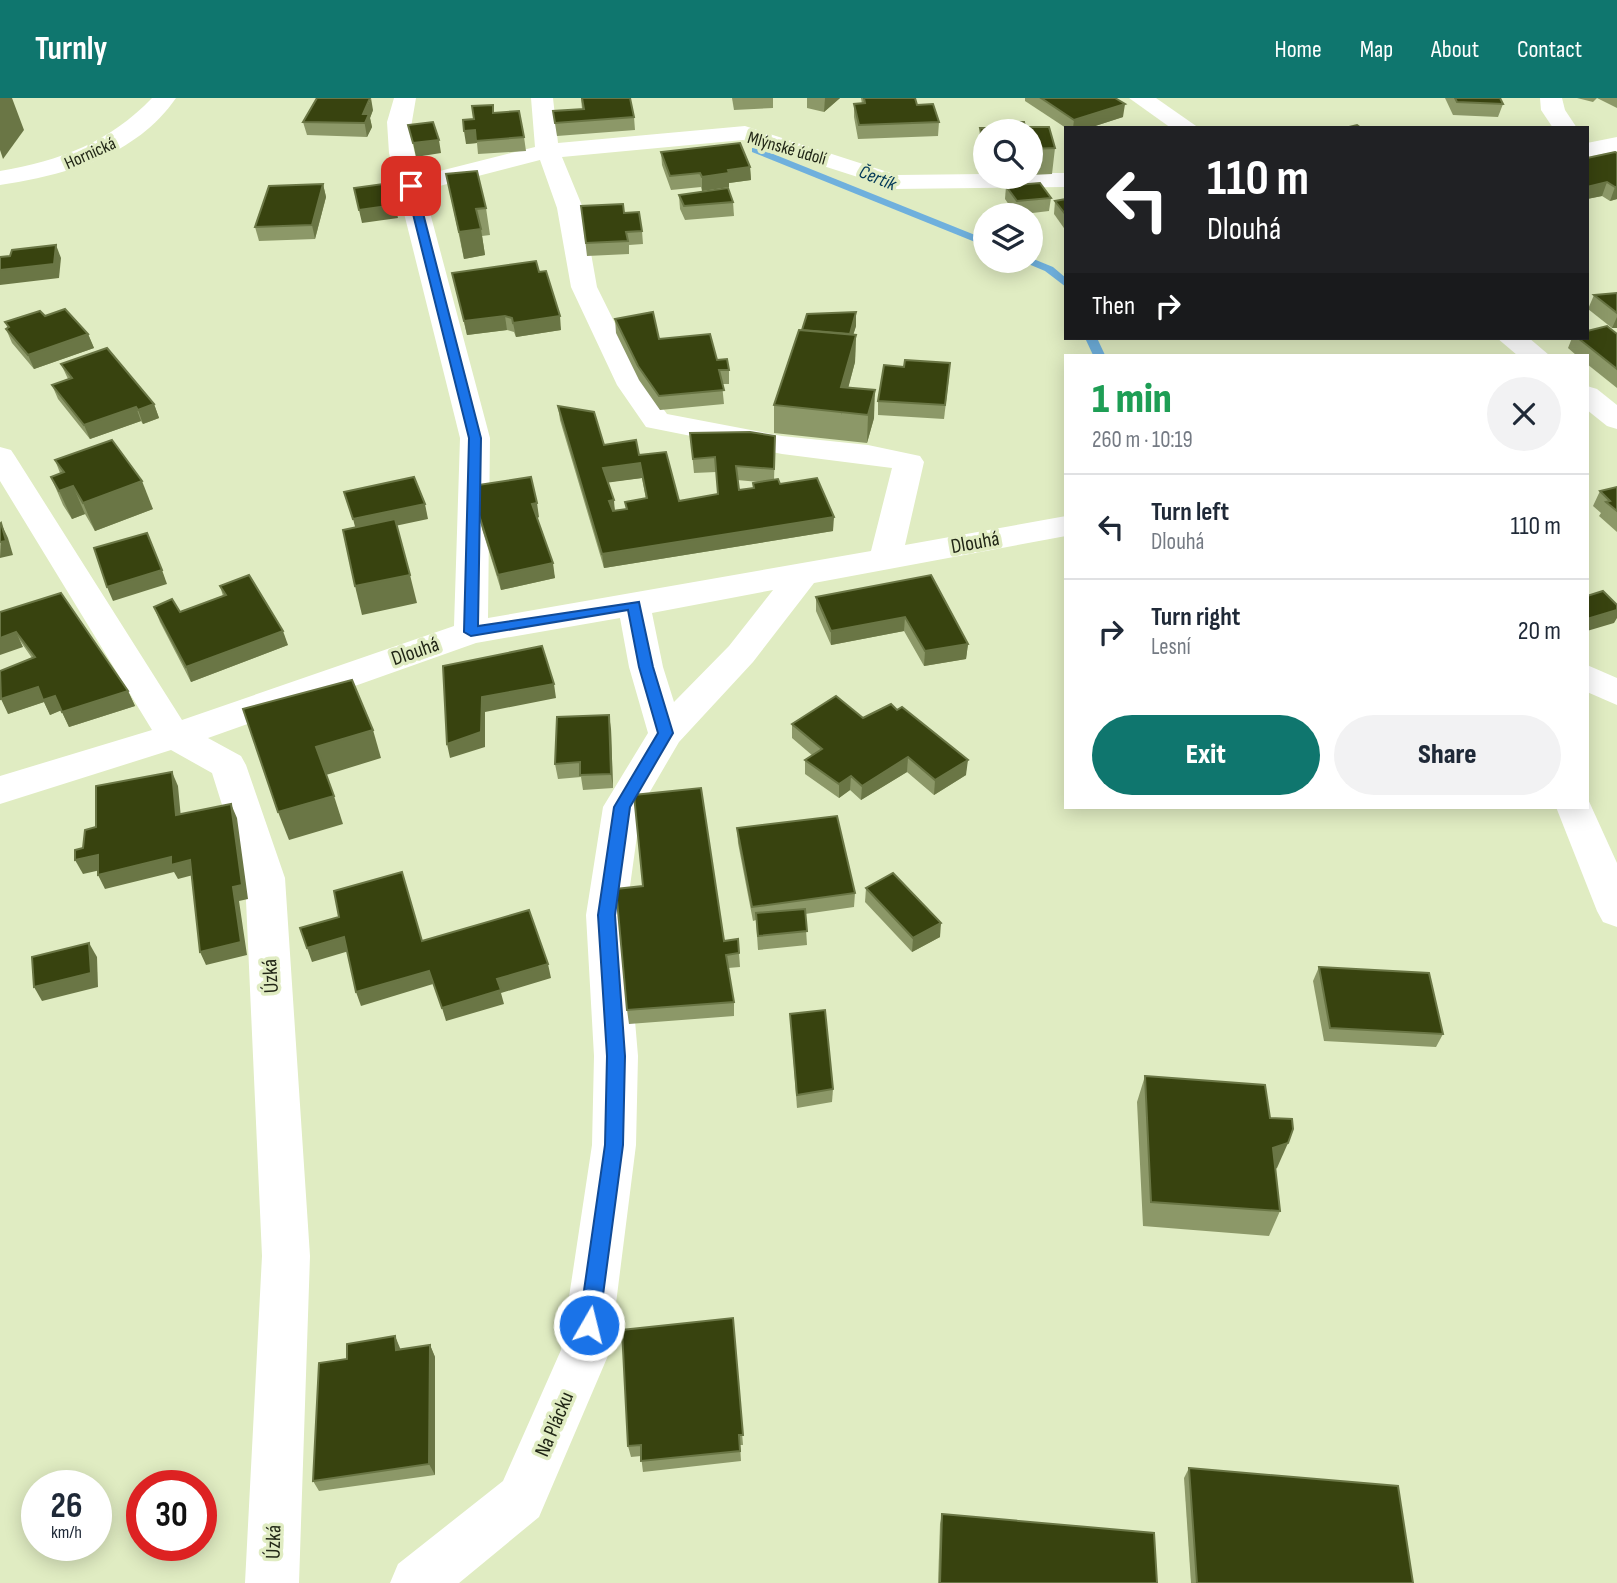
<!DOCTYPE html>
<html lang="en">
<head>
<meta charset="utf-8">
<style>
  body { margin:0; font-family:"Sofia Sans Condensed",sans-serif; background:#f2f2f3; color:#1f2937; height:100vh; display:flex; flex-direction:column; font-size:26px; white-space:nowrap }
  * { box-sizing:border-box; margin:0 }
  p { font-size:23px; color:#747a83 }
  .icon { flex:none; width:38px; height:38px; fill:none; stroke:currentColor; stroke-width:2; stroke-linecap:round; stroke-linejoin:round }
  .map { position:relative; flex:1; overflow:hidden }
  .sheet { position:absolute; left:1064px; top:256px; width:525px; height:455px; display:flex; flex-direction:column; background:#fff; border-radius:0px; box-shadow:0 4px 18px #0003 }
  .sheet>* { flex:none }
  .banner { position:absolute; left:1064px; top:28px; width:525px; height:214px; border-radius:0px; box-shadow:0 4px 18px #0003; background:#202124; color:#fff; overflow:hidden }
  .buttons { position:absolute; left:973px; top:21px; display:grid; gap:14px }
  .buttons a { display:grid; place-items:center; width:70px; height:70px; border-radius:50%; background:#fff; box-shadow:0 4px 18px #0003; font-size:35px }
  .speed { position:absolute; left:21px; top:1372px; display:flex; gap:14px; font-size:35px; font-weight:700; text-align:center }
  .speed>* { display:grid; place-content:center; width:91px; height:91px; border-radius:50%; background:#fff; box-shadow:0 4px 18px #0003; line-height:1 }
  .speed small { font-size:18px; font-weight:400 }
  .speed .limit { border:10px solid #d22; background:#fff; color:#111 }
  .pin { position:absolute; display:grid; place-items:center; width:60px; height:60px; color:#fff; margin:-30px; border-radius:14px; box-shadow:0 4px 10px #0006 }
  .me { position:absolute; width:77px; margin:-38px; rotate:8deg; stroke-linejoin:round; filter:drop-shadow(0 0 5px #0008) }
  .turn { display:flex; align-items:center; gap:24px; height:147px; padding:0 28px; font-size:32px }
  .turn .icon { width:91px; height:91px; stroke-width:2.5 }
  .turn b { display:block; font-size:49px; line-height:60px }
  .then { display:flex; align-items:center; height:66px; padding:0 28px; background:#0003; gap:14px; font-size:26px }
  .round { display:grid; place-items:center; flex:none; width:74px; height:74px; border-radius:37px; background:#f2f2f3 }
  .overview { display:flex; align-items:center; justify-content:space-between; height:119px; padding:0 28px }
  h1 { font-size:42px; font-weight:800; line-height:52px; color:#1e9e55 }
  .primary-button { display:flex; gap:14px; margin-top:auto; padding:14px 28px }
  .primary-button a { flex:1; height:80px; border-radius:42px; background:#0f766e; color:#fff; font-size:28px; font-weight:800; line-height:80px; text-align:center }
  .primary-button a+a { background:#f2f2f3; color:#1f2937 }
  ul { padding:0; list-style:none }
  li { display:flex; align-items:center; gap:21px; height:105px; padding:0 28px; border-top:2px solid #e0e1e3 }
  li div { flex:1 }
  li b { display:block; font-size:26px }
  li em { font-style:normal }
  header { display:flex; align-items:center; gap:42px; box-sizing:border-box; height:98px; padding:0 35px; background:#0f766e; color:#fff }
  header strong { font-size:33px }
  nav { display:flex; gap:38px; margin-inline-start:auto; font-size:24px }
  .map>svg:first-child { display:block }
</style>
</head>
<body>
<header>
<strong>Turnly</strong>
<nav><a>Home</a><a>Map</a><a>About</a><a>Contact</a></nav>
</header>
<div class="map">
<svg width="1617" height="1485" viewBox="0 0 1617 1485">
  <rect width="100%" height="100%" fill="#e0ecc2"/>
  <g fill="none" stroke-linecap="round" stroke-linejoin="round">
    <g fill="#6fb0dd" fill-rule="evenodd">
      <polygon points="752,50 758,50 985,141 985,148 752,54"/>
      <polygon points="1031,160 1053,169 1066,180 1066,189 1045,173 1026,165 1025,163 1031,163"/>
      <polygon points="1085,240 1097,240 1105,257 1093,257"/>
    </g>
    <g fill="#fff" fill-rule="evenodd">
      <path d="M 152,0 L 176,0 C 136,58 66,77 0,87 L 0,73 C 60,63 110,44 152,0 Z"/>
      <path d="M 394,0 L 416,0 L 410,35 L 420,78 L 535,49 L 531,0 L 553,0 L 558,45 L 745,28 L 897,77 L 985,76 L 985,79 L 1031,79 L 1031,75 L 1066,75 L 1066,89 L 895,91 L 743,42 L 562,59 L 583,110 L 597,189 L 645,286 L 667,316 L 782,338 L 868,347 L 920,358 L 924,364 L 905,447 L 1066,418 L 1066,438 L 814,485 L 753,564 L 679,644 L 641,709 L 626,817 L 638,958 L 636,1047 L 610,1253 L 539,1419 L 459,1485 L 390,1485 L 398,1466 L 503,1383 L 561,1252 L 592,1047 L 594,958 L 586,817 L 603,709 L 648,635 L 629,569 L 620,520 L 476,545 L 208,640 L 241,658 L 246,667 L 285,780 L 310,1158 L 299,1485 L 245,1485 L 262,1158 L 245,780 L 212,675 L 171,652 L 0,706 L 0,678 L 152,632 L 0,383 L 0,349 L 11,352 L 15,358 L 182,622 L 454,528 L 460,340 L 389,55 L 387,24 ZM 540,62 L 557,110 L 571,189 L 617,287 L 646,329 L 782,356 L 892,370 L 871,453 L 488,520 L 490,340 L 424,92 ZM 773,492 L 729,548 L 674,604 L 663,569 L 652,515 Z"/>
      <polygon points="1129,0 1156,0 1199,30 1171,30"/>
      <polygon points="1540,0 1562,0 1565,12 1577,30 1553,30 1541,12"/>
      <polygon points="1617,39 1617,53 1587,59 1587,45"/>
      <polygon points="1497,240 1529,240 1549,257 1517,257"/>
      <polygon points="1587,288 1597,291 1617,307 1617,331 1607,328 1587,312"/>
      <polygon points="1587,567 1617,580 1617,607 1587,594"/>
      <polygon points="1587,699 1617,765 1617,829 1603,824 1597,813 1556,709 1587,709"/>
    </g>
  </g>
  <g fill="#8c9868" fill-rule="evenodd">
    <polygon points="581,0 634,19 635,32 557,38 553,13 582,11"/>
    <polygon points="732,0 773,0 773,10 734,12"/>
    <polygon points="807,0 840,0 824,14 807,10"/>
    <polygon points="861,0 915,0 917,7 939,24 938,38 858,41 854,19 854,6 862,6"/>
    <polygon points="1025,0 1115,0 1123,19 1089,30 1066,30 1025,3"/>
    <polygon points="1445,0 1500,0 1503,6 1498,19 1453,17"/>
    <polygon points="1577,0 1597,0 1593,4"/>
    <polygon points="1597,0 1617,0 1617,10"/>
    <polygon points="493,7 494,15 524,39 526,53 478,56 477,45 466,46 474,21"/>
    <polygon points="373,12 370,20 372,29 367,39 307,37 303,24"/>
    <polygon points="1005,24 1024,24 1025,29 1049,29 1055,50 1052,76 1031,77 1031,33 985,33 985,78 983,78 978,56 980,30 1004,30"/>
    <polygon points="661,54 750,69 751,82 729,85 729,89 702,93 701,89 671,92 662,67"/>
    <polygon points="1615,54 1617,101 1610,103 1602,98 1587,101 1587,60"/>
    <polygon points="446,76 486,110 490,137 482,138 485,157 464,161"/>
    <polygon points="323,86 326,99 315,141 259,143 255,129"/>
    <polygon points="1006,88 1051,100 1049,113 1016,117 1005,101"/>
    <polygon points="679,97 733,104 734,118 685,122 680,111"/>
    <polygon points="1066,101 1066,133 1054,116 1055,103"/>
    <polygon points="581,108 624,115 642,133 643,146 629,147 629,156 587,158"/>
    <polygon points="452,175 561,232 516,239 514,234 507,232 467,237"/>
    <polygon points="1617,195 1617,230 1612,230 1588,211 1594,197"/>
    <polygon points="856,214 856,228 853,237 856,237 855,264 848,290 874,320 867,345 774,335 774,307 802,232"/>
    <polygon points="45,218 88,236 94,250 34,271 12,245 6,231 8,230 5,224"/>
    <polygon points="615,221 659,241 717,262 729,272 729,286 722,286 724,306 660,312 639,282 616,235"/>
    <polygon points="1617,236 1617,290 1587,266 1587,257 1576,257 1568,250 1572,240 1587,240"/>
    <polygon points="61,266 154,306 159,320 143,326 141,323 90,341 58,301 52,287 68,281"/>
    <polygon points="904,269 949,279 944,321 878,317 878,303"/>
    <path d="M 558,308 L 604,347 L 639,357 L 679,403 L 718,396 L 716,374 L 694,375 L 690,335 L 775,352 L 774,382 L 780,386 L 833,433 L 604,470 L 560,322 ZM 642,380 L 646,401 L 625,404 L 626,411 L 615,412 L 608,384 ZM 737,382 L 759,384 L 753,385 L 753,390 L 739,392 Z"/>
    <polygon points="55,362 153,411 95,433 85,416 72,421 63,407 51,379 60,375"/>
    <polygon points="1617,389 1617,434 1599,418 1601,415 1593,408 1600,393"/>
    <polygon points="479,417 539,419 537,420 555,480 501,492 482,431"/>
    <polygon points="931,477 968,546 966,561 924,568 904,533 831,547 816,513 816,499"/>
    <polygon points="220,488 288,547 191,584 160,524 154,509 180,514 223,498"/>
    <polygon points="0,514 128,593 135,608 69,629 61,612 50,617 44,604 8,616 32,560"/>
    <polygon points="863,620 966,677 934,697 907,674 861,702 850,692 839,700 805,676 805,662 813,658 792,640 792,626"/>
    <polygon points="611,631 613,690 583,692 581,679 558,681 555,666"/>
    <polygon points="737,730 855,795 854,809 805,816 807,847 758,852 756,822 753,823 738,745"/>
    <polygon points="866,790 940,839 912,854 865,804"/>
    <polygon points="724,843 739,855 740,869 728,870 734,904 734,918 629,926 627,912"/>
    <polygon points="1319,869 1443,936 1436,949 1324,943 1313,883"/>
    <polygon points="790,916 833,991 832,1004 797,1010"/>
    <polygon points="1145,978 1277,1070 1275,1071 1280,1113 1269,1138 1143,1128 1137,1004"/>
    <polygon points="733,1220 743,1347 740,1347 741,1363 643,1374 641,1358 631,1359 628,1348"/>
    <polygon points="395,1238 400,1252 430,1247 435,1259 435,1377 319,1393 313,1383 347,1261"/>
    <polygon points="1189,1370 1413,1485 1191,1485 1184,1380"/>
    <polygon points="942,1416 1157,1485 938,1485 940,1426"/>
  </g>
  <g fill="#6a7645">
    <polygon points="0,0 12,0 24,32 3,61 0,52"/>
    <polygon points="371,0 373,12 370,20 372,29 367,39 363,16"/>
    <polygon points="825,0 840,0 824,14"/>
    <polygon points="1125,6 1123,19 1089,30 1073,30 1074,22"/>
    <polygon points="475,32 477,45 466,46 464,33"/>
    <polygon points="439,42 441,55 416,59 413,45"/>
    <polygon points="750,69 751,82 729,85 729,89 702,93 702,79 728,72"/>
    <polygon points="1607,84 1602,98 1587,101 1587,89"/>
    <polygon points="323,86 326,99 315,141 312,127"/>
    <polygon points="1615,89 1617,89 1617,101 1610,103"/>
    <polygon points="395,107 398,120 362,125 359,112"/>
    <polygon points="481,131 485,157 464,161 459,134"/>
    <polygon points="56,147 61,160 59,180 0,187 0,172"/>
    <polygon points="856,214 856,228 845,263 846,249"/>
    <polygon points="505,218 507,232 467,237 464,223"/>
    <polygon points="560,218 561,232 516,239 513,225"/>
    <polygon points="1617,219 1617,230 1612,230"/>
    <polygon points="88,236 94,250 34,271 28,257"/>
    <polygon points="856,237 855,264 841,317 841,289"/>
    <polygon points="875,292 874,320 867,345 868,317"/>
    <polygon points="154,306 159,320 143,326 138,312"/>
    <polygon points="136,309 141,323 90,341 84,327"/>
    <polygon points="640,365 642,380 605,385 603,370"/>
    <polygon points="142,383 153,411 95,433 83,405"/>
    <polygon points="73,388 85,416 72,421 59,393"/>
    <polygon points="614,402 615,416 611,417 609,403"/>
    <polygon points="537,405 539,419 534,421 532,406"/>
    <polygon points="425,406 428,421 357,436 353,421"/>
    <polygon points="834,419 833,433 604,470 602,456"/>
    <polygon points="1,425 8,440 13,457 0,460"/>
    <polygon points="553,465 555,480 501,492 498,477"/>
    <polygon points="162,472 167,486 113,503 107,489"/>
    <polygon points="410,477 417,505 362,517 355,488"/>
    <polygon points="1617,512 1617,520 1614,525 1587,533 1587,521"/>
    <polygon points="905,519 904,533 831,547 831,533"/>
    <polygon points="283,533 288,547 191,584 186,569"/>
    <polygon points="16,534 23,549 0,557 0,540"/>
    <polygon points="968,546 966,561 924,568 925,553"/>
    <polygon points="554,586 556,600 485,614 485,649 450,660 447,646 482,599"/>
    <polygon points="38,589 55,598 62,612 50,617 44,604 8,616 1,601"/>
    <polygon points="128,593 135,608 69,629 62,614"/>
    <polygon points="609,617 611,631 613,690 611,676"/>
    <polygon points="373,632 381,660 326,677 316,649"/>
    <polygon points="908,659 907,674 861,702 862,688"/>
    <polygon points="968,662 966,677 934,697 935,682"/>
    <polygon points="172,674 178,688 182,731 176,717"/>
    <polygon points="851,678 850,692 839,700 839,686"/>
    <polygon points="334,698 343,726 289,742 278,714"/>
    <polygon points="231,706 237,720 248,801 239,803 247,857 206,867 200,854 233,789"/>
    <polygon points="98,757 105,771 83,776 75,762"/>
    <polygon points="171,759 190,762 197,776 178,781 174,774 105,791 98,777"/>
    <polygon points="941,825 940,839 912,854 913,840"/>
    <polygon points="344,839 349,853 312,864 307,850"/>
    <polygon points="89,845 97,859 98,889 42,903 34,889"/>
    <polygon points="548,866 551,880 501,895 504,906 446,923 442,910 497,881"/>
    <polygon points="429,873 433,886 361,908 356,894"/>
    <polygon points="1288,1045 1277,1070 1262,1075 1273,1050"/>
    <polygon points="395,1238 400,1250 401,1264 396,1252"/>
    <polygon points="430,1247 435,1259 435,1377 429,1366"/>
  </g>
  <g fill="#38430f" stroke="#6a7645" stroke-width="2" fill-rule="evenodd">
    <polygon points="317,0 370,0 363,16 369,16 365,25 303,24"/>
    <polygon points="582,0 630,0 634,19 555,25 553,13 584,11"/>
    <polygon points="864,0 915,0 917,7 933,6 939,24 859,27 854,6 865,5"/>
    <polygon points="1041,0 1115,0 1125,6 1074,22"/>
    <polygon points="1455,0 1500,0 1503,6 1457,4"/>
    <polygon points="493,7 493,15 519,13 524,39 476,43 475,32 464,33 463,22 474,21 472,8"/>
    <polygon points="433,24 439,42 413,45 408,27"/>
    <polygon points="1005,24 1024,24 1025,29 1049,29 1055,50 1031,51 1031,33 985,33 985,52 980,30 1006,30"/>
    <polygon points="1357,27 1361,30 1345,30"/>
    <polygon points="740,45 750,69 728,72 729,75 702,79 700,75 670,78 661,54"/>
    <polygon points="1615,54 1617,55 1617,89 1615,89 1607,84 1587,89 1587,60"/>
    <polygon points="477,73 486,110 476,111 481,131 459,134 446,76"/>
    <polygon points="390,85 395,107 359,112 354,90"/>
    <polygon points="1040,85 1051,100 1017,103 1006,88"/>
    <polygon points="323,86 312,127 255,129 269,88"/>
    <polygon points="728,90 733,104 684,108 679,97"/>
    <polygon points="1066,101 1066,117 1055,103"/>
    <polygon points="623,106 624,115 639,114 642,133 626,134 628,143 586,145 581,108"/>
    <polygon points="56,147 54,166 0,172 0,159 10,158 12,152"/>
    <polygon points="536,163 539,174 546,173 560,218 513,225 512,220 505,218 464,223 452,175"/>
    <polygon points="1617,195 1617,215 1594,197"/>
    <polygon points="65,211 88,236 28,257 6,231 9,229 5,224 40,213 45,218"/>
    <polygon points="653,214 659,241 710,236 717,262 727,261 729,272 719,272 724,292 659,298 638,268 615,221"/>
    <polygon points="856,214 850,236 802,232 807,216"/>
    <polygon points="1607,228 1617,236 1617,271 1578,240 1587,240 1587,233"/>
    <polygon points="799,232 856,237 841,289 875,292 868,317 774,307"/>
    <polygon points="107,250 154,306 138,312 136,309 84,327 52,287 72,280 61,266"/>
    <polygon points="905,262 950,265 945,307 878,303 884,267 904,269"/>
    <path d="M 558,308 L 594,314 L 604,347 L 636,342 L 639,357 L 666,354 L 679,403 L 718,396 L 715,359 L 693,361 L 690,335 L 750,334 L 775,338 L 774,371 L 736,368 L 739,392 L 754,390 L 753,385 L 778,381 L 780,386 L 817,380 L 834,419 L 602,456 ZM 640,365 L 647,400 L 625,404 L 627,411 L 613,413 L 609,403 L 614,402 L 603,370 Z"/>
    <polygon points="112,342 142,383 83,405 73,388 59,393 51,379 64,374 55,362"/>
    <polygon points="414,379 425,406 353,421 344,394"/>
    <polygon points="531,379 537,405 532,406 553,465 498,477 479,417 478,387"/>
    <polygon points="1617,389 1617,413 1606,404 1610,403 1600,393"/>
    <polygon points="395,421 410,477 355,488 343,432"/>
    <polygon points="1,425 6,443 0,444 0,426"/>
    <polygon points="147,435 162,472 107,489 94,450"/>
    <polygon points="249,477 283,533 186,569 154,509 172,501 180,514 226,497 220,488"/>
    <polygon points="931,477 968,546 925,553 905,519 831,533 816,499"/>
    <polygon points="1603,493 1617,507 1617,512 1587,521 1587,498"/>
    <polygon points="61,495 128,593 62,614 55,598 43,602 38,589 1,601 0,573 35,559 16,534 0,540 0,514"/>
    <polygon points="542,548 554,586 482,599 481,634 447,646 443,568"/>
    <polygon points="352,582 373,632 316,649 334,698 278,714 243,611"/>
    <polygon points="836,598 863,620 891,606 897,612 902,609 968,662 935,682 908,659 862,688 851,678 839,686 805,662 822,651 792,626"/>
    <polygon points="609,617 611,676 580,677 580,664 555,666 557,619"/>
    <polygon points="172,674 176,717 231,706 242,787 233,789 241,844 200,854 190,762 171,767 171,759 98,777 98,757 75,762 75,752 83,750 85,732 96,729 96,688"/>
    <polygon points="701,690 724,843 738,841 739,855 726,857 734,904 627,912 616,791 643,788 634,697"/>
    <polygon points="837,718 855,795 752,809 737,730"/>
    <polygon points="402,774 422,843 529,812 548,866 497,881 501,892 442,910 429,873 356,894 344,839 307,850 300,830 339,819 334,793"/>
    <polygon points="893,775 941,825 913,840 866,790"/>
    <polygon points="805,811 807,833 758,838 756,815"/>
    <polygon points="89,845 91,875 34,889 32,859"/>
    <polygon points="1319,869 1429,875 1443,936 1330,930"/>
    <polygon points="825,912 833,991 797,997 790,916"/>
    <polygon points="1145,978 1265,987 1270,1020 1292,1021 1293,1031 1288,1045 1273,1050 1280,1113 1151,1104"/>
    <polygon points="733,1220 743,1337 739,1337 740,1353 641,1363 641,1347 628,1348 622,1232"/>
    <polygon points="395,1238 396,1252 430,1247 429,1366 313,1383 319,1265 347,1261 347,1246"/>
    <polygon points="1189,1370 1398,1388 1413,1485 1197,1485"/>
    <polygon points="942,1416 1154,1435 1157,1485 940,1485"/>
  </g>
  <polygon fill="#1a73e8" stroke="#114b97" stroke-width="2" points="411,85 416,88 481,340 478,528 639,504 653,569 673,635 630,709 615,817 625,958 623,1047 599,1227 596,1234 589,1237 582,1234 579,1227 605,1047 607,958 598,817 614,709 658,635 639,569 628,512 471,538 464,534 469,340 406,88"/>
  <g text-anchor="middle" stroke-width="7" stroke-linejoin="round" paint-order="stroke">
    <g font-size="18" fill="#212616" stroke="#e0ecc2">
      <text transform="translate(787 50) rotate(16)" y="6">Mlýnské údolí</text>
      <text transform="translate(90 55) rotate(-24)" y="6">Hornická</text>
    </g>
    <g font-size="19" font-style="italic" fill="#033958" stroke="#e0ecc2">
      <text transform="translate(878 79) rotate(22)" y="7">Čertík</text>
    </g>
    <g font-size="21" fill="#212616" stroke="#e0ecc2">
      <text transform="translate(975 444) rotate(-10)" y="7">Dlouhá</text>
      <text transform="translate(415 553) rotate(-19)" y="7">Dlouhá</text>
      <text transform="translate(270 878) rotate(-93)" y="7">Úzká</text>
      <text transform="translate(554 1326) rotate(-67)" y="7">Na Plácku</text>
      <text transform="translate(273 1444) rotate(-88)" y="7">Úzká</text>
    </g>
  </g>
</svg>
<div class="buttons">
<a><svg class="icon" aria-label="search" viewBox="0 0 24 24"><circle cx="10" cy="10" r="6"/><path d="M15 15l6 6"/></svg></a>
<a><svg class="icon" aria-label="layers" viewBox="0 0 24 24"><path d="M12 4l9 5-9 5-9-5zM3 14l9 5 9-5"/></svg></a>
</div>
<div class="speed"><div>26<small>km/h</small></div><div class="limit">30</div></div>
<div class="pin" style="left:411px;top:88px;background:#d93025"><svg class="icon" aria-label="arrive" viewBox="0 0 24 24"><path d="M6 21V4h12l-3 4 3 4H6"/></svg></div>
<svg class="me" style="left:589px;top:1227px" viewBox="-20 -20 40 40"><circle r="17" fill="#1a73e8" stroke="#fff" stroke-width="3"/><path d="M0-11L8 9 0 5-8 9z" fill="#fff"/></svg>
<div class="banner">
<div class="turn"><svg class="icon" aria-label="left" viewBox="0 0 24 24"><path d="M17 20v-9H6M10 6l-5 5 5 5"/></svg><div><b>110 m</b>Dlouhá</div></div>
<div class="then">Then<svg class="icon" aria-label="right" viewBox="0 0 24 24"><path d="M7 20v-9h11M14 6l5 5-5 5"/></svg></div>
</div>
<section class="sheet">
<div class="overview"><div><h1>1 min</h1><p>260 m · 10:19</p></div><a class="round"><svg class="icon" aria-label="close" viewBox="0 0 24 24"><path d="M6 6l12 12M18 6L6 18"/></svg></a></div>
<ul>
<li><svg class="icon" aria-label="left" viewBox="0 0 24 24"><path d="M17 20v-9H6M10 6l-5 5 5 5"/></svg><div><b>Turn left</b><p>Dlouhá</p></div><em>110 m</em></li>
<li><svg class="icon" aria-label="right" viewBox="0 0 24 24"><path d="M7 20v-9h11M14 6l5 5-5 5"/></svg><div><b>Turn right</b><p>Lesní</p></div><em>20 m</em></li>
</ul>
<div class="primary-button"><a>Exit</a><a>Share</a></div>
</section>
</div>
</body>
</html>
